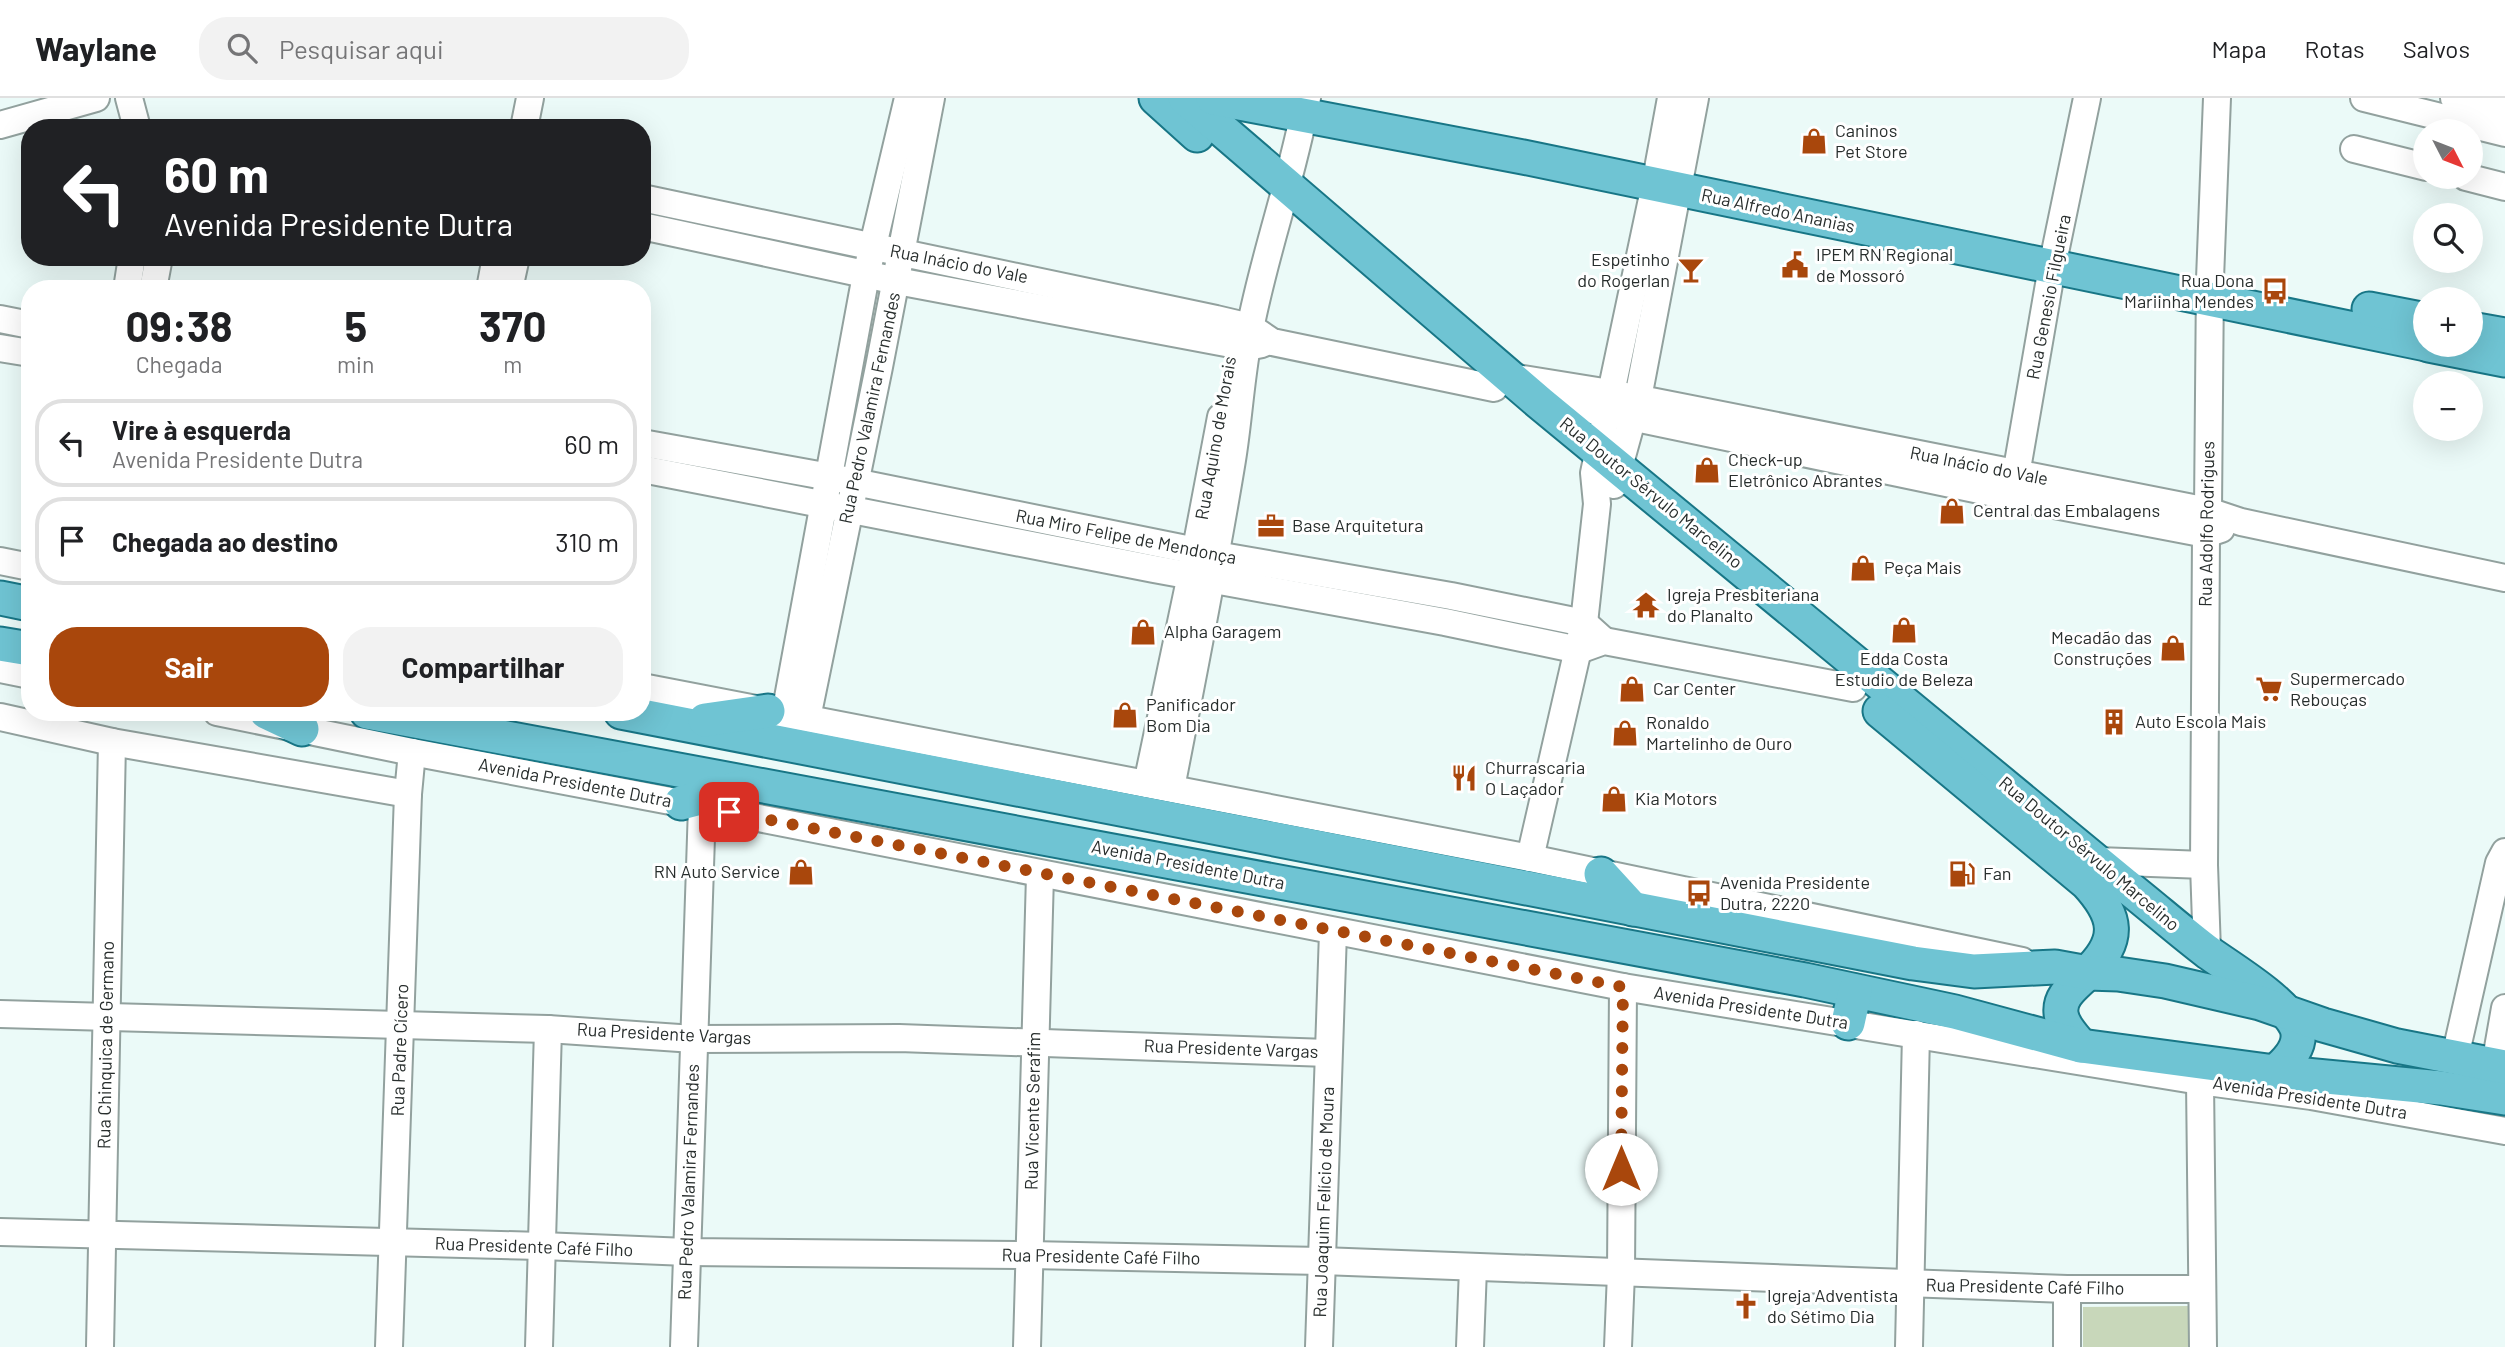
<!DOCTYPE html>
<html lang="pt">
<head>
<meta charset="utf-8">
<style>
  body { margin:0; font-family:Barlow,sans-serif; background:#f2f2f2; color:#202124; height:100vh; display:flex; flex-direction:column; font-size:26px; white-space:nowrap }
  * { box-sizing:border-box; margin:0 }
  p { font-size:23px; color:#757577 }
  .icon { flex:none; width:38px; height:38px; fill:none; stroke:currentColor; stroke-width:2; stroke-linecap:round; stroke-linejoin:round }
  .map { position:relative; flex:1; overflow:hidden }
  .panel { position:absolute; left:21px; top:182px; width:630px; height:441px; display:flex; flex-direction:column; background:#fff; border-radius:28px; box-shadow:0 7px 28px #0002 }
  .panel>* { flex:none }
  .banner { position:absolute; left:21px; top:21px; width:630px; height:147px; border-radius:28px; box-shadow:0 7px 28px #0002; background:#202124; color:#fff; overflow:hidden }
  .needle { width:46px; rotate:132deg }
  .buttons { position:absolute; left:2413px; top:21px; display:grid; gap:14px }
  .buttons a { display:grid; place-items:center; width:70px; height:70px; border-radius:50%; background:#fff; box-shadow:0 7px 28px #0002; font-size:35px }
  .pin { position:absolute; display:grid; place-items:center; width:60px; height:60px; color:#fff; margin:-30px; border-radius:14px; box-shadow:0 4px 10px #0006 }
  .me { position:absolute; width:77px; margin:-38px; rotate:0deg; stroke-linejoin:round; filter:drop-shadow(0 0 5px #0008) }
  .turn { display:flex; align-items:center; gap:24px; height:147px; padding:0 28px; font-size:32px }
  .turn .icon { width:91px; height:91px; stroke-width:2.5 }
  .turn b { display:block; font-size:49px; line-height:60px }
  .eta { display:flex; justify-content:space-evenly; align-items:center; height:119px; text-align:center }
  .eta b { font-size:42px; font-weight:700; line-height:49px }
  .action { display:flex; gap:14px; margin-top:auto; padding:14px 28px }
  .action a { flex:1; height:80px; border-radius:28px; background:#a9470c; color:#fff; font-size:28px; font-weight:700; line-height:80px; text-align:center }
  .action a+a { background:#f2f2f2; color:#202124 }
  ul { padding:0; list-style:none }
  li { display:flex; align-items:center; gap:21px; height:88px; margin:0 14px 10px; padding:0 14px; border:4px solid #e0e0e0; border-radius:28px }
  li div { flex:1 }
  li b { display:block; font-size:26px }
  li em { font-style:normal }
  header { display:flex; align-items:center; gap:42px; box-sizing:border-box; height:98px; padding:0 35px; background:#fff; border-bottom:2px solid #e0e0e0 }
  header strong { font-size:33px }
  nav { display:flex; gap:38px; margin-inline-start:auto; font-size:24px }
  .search { width:490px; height:63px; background:#f2f2f2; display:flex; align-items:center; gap:18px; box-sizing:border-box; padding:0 24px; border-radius:28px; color:#757577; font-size:26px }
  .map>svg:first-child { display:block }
</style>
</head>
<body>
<header>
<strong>Waylane</strong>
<div class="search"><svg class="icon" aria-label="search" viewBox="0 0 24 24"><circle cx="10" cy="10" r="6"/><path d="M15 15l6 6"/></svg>Pesquisar aqui</div>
<nav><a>Mapa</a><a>Rotas</a><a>Salvos</a></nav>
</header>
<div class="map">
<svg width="2505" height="1249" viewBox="0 0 2505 1249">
  <rect width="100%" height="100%" fill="#ebfaf8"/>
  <polygon fill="#c8d7ba" points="2189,1208 2188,1249 2083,1249 2083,1209"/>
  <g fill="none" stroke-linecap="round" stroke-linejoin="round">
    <g stroke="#92a19e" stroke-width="30">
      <g id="minor">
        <polyline points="129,0 137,30"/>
        <polyline points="2364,0 2505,35"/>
        <polyline points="2454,0 2505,12"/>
        <polyline points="0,27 96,0"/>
        <polyline points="524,30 530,0"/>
        <polyline points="2354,51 2426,69"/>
        <polyline points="2466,79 2505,89"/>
        <polyline points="642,100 1216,221 1250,229 1272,244 1494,290"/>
        <polyline points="642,128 897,183 1247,249 1262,246"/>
        <polyline points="127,191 132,159"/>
        <polyline points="153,191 159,159"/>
        <polyline points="490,191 496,159"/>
        <polyline points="509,191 516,159"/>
        <polyline points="0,221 30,227"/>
        <polyline points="0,250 30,255"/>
        <polyline points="1510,279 1610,295 2208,413 2241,424 2505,480"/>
        <polyline points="1540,305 1607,314 2013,399 2206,436 2221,431"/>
        <polyline points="642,345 830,379 1216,457 1451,498 1584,525 1604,543"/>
        <polyline points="642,371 1154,471 1445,524 1579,552 1604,543 1853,590"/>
        <polyline points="1614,387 1638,300 1695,0"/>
        <polyline points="2013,394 2052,169 2087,0"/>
        <polyline points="0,463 30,469"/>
        <polyline points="0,571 30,577"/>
        <polyline points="642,589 1530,760 2022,863"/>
        <polyline points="217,614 412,654 702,709 1623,889 2200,983 2311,998 2505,1033"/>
        <polyline points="785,616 866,177 908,0"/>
        <polyline points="0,619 112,644 408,696"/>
        <polyline points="807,620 879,269 931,0"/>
        <polyline points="1147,686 1191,477 1221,319"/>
        <path d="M 1171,690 C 1192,581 1214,472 1232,362 C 1239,319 1241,274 1250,231 C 1265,153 1293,78 1307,0"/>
        <polyline points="1530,760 1584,525 1597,406 1594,375 1655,87 1671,0"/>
        <polyline points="2098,763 2204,767"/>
        <polyline points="2207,853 2204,767 2206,436 2208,413 2210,181 2217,0"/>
        <polyline points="0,916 548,931 694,941 899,940 1328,955"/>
        <polyline points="2455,959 2499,765 2505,754"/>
        <polyline points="2202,966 2200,983 2203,1249"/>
        <polyline points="2495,967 2505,910"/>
        <polyline points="0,1134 542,1148 687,1154 1029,1157 1322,1163 2067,1191 2202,1191"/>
        <polyline points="100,1249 112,644"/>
        <polyline points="389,1249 408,696 412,654"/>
        <polyline points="539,1249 548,931"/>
        <polyline points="684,1249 702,709"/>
        <polyline points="1027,1249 1040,777"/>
        <polyline points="1319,1249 1333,834"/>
        <polyline points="1470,1249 1473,1170"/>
        <polyline points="1618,1249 1621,1175 1623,889"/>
        <polyline points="1909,1249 1916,936"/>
        <polyline points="2067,1249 2067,1191"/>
      </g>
    </g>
    <g stroke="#187686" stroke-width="37">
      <g id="major">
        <polyline points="1156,0 1197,37"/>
        <path d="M 1185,0 L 1540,305 L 2125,787 C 2153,809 2180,833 2209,855 C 2233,872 2283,902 2296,928 C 2304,946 2288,963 2275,974"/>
        <polyline points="1213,0 1523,59 2426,246"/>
        <polyline points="2369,211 2426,222"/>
        <polyline points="2471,231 2505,237"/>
        <polyline points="2429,247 2505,262"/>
        <polyline points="0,500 30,506"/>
        <polyline points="0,546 30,551"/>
        <path d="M 1880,613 L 2087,785 C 2117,818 2122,842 2087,875 C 2076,887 2059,897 2061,915 C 2062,928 2074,939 2081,948"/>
        <polyline points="266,614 302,631"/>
        <polyline points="367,614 1805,882 1955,914 2081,948 2275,974 2441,990 2505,1000"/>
        <polyline points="621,614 1913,865 1974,873 2055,869 2088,875 2118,876 2165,883 2260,905 2323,927 2397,948 2505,969"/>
        <polyline points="705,622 768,613"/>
        <polyline points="681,705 746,688"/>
        <polyline points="1601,776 1633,811"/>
        <polyline points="1848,925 1855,893"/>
      </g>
    </g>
    <use href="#minor" stroke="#fff" stroke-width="26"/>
    <use href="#major" stroke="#6fc4d3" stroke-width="33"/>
  </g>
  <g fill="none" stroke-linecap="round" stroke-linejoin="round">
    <polyline stroke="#a9470c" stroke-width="12" stroke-dasharray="0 21.6" points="729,714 1623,889 1621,1071"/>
  </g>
  <defs>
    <g id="shop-bare" transform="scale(2.1)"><path d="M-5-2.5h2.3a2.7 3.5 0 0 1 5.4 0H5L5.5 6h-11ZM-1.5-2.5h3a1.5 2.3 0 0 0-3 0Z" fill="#a9470c" stroke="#fff" stroke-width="2.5" paint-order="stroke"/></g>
    <g id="civic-bare" transform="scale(2.1)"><path d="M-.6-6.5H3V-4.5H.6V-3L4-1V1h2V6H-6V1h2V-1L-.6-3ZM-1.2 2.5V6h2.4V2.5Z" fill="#a9470c" stroke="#fff" stroke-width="2.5" paint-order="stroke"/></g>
    <g id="bar-bare" transform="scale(2.1)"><path d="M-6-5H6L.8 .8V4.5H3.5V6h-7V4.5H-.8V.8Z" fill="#a9470c" stroke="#fff" stroke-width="2.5" paint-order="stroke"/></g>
    <g id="bus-bare" transform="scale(2.1)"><path d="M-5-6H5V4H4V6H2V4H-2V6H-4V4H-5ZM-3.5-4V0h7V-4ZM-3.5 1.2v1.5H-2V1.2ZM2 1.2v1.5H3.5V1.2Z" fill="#a9470c" stroke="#fff" stroke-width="2.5" paint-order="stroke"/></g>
    <g id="office-bare" transform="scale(2.1)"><path d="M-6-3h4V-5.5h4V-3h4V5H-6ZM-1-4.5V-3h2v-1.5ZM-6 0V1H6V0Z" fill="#a9470c" stroke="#fff" stroke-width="2.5" paint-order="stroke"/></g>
    <g id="temple-bare" transform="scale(2.1)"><path d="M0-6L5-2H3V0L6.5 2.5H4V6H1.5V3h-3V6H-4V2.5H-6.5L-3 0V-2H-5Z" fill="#a9470c" stroke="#fff" stroke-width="2.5" paint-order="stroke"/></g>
    <g id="supermarket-bare" transform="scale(2.1)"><path d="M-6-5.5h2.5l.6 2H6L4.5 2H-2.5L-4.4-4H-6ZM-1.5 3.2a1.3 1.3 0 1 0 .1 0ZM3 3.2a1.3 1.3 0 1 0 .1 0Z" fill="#a9470c" stroke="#fff" stroke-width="2.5" paint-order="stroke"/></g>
    <g id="building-bare" transform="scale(2.1)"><path d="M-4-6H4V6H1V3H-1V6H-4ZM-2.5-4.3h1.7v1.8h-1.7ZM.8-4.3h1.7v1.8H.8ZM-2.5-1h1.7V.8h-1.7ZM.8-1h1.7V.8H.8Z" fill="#a9470c" stroke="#fff" stroke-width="2.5" paint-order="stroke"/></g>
    <g id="restaurant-bare" transform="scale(2.1)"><path d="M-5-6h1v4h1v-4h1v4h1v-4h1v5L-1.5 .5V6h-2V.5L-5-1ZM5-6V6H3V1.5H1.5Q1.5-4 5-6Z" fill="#a9470c" stroke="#fff" stroke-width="2.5" paint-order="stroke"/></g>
    <g id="fuel-bare" transform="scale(2.1)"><path d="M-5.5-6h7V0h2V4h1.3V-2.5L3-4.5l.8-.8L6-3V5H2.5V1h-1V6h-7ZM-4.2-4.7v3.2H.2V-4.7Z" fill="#a9470c" stroke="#fff" stroke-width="2.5" paint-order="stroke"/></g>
    <g id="church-bare" transform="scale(2.1)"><path d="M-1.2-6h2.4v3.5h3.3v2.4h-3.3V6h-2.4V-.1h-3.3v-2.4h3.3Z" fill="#a9470c" stroke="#fff" stroke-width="2.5" paint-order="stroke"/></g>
  </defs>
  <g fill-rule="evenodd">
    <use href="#shop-bare" x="1814" y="43"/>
    <use href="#civic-bare" x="1795" y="167"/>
    <use href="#bar-bare" x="1691" y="172"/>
    <use href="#bus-bare" x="2275" y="193"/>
    <use href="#shop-bare" x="1707" y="372"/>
    <use href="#shop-bare" x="1952" y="413"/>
    <use href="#office-bare" x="1271" y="428"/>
    <use href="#shop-bare" x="1863" y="470"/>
    <use href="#temple-bare" x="1646" y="507"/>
    <use href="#shop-bare" x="1904" y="532"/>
    <use href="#shop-bare" x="1143" y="534"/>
    <use href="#shop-bare" x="2173" y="550"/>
    <use href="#shop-bare" x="1632" y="591"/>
    <use href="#supermarket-bare" x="2269" y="591"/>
    <use href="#shop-bare" x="1125" y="617"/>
    <use href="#building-bare" x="2114" y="624"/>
    <use href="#shop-bare" x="1625" y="635"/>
    <use href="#restaurant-bare" x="1464" y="680"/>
    <use href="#shop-bare" x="1614" y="701"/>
    <use href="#shop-bare" x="801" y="774"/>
    <use href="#fuel-bare" x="1962" y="776"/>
    <use href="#bus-bare" x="1699" y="795"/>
    <use href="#church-bare" x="1746" y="1208"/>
  </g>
  <g text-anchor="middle" stroke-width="6" stroke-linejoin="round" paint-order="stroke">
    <g font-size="18" fill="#282e2d" stroke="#fff" text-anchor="start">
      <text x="1835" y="39">Caninos<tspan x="1835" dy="21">Pet Store</tspan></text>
      <text x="1816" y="163">IPEM RN Regional<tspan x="1816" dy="21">de Mossoró</tspan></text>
      <text x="1670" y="168" text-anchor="end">Espetinho<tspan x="1670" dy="21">do Rogerlan</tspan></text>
      <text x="2254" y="189" text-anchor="end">Rua Dona<tspan x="2254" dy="21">Mariinha Mendes</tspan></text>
      <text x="1728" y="368">Check-up<tspan x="1728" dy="21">Eletrônico Abrantes</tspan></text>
      <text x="1973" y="419">Central das Embalagens</text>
      <text x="1292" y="434">Base Arquitetura</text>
      <text x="1884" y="476">Peça Mais</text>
      <text x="1667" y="503">Igreja Presbiteriana<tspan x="1667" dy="21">do Planalto</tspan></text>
      <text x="1164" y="540">Alpha Garagem</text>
      <text x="2152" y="546" text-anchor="end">Mecadão das<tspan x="2152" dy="21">Construções</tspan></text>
      <text x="1904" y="567" text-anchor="middle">Edda Costa<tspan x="1904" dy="21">Estudio de Beleza</tspan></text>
      <text x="2290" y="587">Supermercado<tspan x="2290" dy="21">Rebouças</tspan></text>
      <text x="1653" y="597">Car Center</text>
      <text x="1146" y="613">Panificador<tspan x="1146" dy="21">Bom Dia</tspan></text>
      <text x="2135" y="630">Auto Escola Mais</text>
      <text x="1646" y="631">Ronaldo<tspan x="1646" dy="21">Martelinho de Ouro</tspan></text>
      <text x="1485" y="676">Churrascaria<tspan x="1485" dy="21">O Laçador</tspan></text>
      <text x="1635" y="707">Kia Motors</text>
      <text x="780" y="780" text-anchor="end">RN Auto Service</text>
      <text x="1983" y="782">Fan</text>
      <text x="1720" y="791">Avenida Presidente<tspan x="1720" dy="21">Dutra, 2220</tspan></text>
      <text x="1767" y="1204">Igreja Adventista<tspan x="1767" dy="21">do Sétimo Dia</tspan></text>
    </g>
    <g font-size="18" fill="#282e2d" stroke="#fff">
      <text transform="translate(1778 113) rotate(12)" y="6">Rua Alfredo Ananias</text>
      <text transform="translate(959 166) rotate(11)" y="6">Rua Inácio do Vale</text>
      <text transform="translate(2049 199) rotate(-79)" y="6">Rua Genesio Filgueira</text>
      <text transform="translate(870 310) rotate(-78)" y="6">Rua Pedro Valamira Fernandes</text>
      <text transform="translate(1216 340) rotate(-80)" y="6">Rua Aquino de Morais</text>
      <text transform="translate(1979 368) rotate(11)" y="6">Rua Inácio do Vale</text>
      <text transform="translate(1651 395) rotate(39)" y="6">Rua Doutor Sérvulo Marcelino</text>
      <text transform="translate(2207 426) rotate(-89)" y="6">Rua Adolfo Rodrigues</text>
      <text transform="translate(1126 439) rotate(11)" y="6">Rua Miro Felipe de Mendonça</text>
      <text transform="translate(575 685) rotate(11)" y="6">Avenida Presidente Dutra</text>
      <text transform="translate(2089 756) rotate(40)" y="6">Rua Doutor Sérvulo Marcelino</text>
      <text transform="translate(1188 767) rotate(11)" y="6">Avenida Presidente Dutra</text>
      <text transform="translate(1751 910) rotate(9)" y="6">Avenida Presidente Dutra</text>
      <text transform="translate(664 936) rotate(3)" y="6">Rua Presidente Vargas</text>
      <text transform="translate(106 947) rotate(-89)" y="6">Rua Chinquica de Germano</text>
      <text transform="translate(1231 951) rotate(2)" y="6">Rua Presidente Vargas</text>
      <text transform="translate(400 952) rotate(-88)" y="6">Rua Padre Cícero</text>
      <text transform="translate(2310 1000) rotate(9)" y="6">Avenida Presidente Dutra</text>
      <text transform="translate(1033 1013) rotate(-89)" y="6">Rua Vicente Serafim</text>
      <text transform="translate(689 1084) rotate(-88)" y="6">Rua Pedro Valamira Fernandes</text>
      <text transform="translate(1324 1104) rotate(-88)" y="6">Rua Joaquim Felício de Moura</text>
      <text transform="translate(534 1149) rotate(2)" y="6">Rua Presidente Café Filho</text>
      <text transform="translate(1101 1159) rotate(1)" y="6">Rua Presidente Café Filho</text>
      <text transform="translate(2025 1189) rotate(1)" y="6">Rua Presidente Café Filho</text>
    </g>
  </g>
</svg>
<div class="buttons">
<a><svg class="needle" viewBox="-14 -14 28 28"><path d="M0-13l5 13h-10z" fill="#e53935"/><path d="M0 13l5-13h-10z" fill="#757577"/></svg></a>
<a><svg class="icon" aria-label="search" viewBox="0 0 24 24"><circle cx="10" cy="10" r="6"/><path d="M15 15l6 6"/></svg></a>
<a>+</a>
<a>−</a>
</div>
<div class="pin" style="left:729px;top:714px;background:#d93025"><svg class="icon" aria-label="arrive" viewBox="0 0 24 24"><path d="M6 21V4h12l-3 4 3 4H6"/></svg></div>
<svg class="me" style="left:1621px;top:1071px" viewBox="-20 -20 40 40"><circle r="19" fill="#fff"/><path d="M0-13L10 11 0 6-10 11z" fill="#a9470c"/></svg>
<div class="banner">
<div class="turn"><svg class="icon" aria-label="left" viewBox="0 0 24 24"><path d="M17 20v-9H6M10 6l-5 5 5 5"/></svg><div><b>60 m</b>Avenida Presidente Dutra</div></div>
</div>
<section class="panel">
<div class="eta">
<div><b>09:38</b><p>Chegada</p></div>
<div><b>5</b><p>min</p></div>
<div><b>370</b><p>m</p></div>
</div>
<ul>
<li><svg class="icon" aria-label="left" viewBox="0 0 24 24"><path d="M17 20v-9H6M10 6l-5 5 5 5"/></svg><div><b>Vire à esquerda</b><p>Avenida Presidente Dutra</p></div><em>60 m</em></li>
<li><svg class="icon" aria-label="arrive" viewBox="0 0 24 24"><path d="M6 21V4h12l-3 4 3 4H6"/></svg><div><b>Chegada ao destino</b></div><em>310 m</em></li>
</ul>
<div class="action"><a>Sair</a><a>Compartilhar</a></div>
</section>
</div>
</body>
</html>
